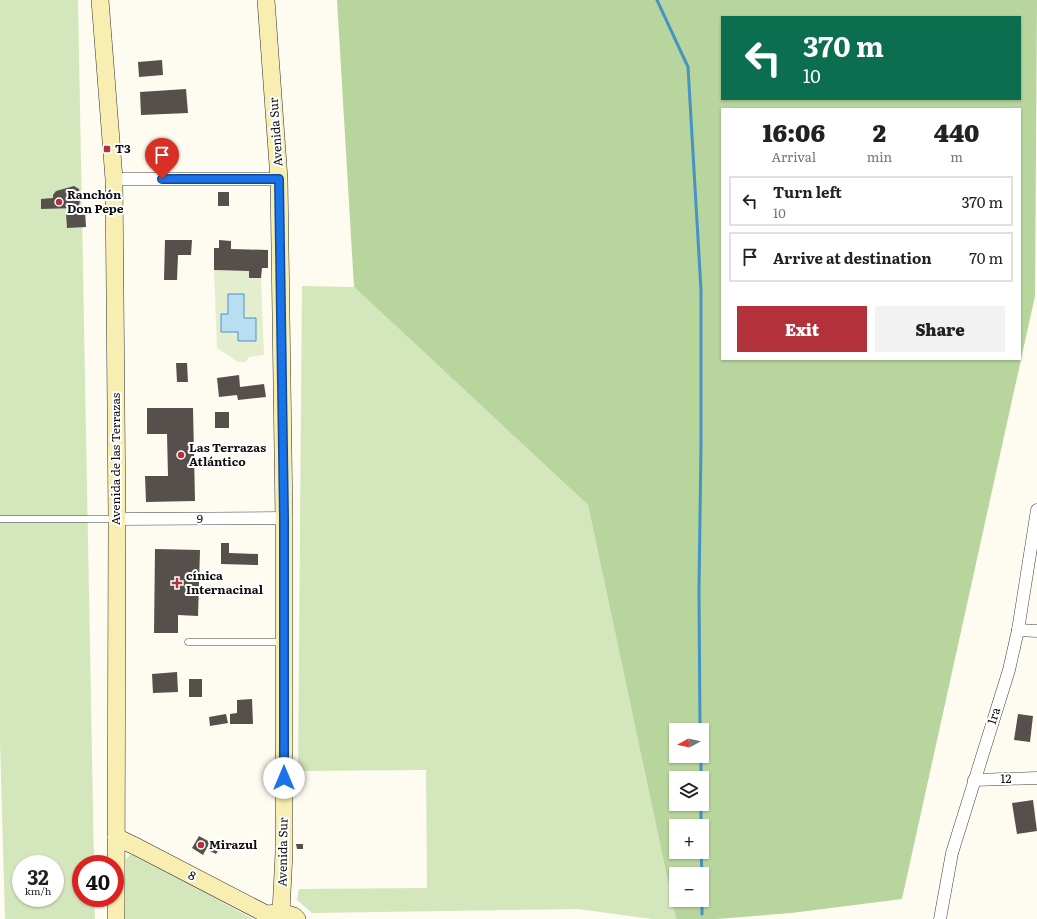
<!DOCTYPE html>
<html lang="en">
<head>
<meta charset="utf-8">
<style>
  body { margin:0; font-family:Literata,serif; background:#f2f2f2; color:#222; height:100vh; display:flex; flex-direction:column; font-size:15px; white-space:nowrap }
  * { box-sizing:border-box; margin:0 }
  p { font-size:13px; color:#767676 }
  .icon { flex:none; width:22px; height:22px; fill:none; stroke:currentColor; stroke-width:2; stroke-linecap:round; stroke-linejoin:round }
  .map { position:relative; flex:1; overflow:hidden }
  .drawer { position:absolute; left:721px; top:108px; width:300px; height:252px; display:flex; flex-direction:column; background:#fff; border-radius:0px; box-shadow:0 1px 3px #0004 }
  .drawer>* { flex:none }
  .hud { position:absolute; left:721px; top:16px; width:300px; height:84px; border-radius:0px; box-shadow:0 1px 3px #0004; background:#0b6e4f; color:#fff; overflow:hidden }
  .needle { width:26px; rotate:262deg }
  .buttons { position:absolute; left:669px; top:723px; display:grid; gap:8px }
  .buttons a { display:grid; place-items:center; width:40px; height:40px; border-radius:0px; background:#fff; box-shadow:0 1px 3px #0004; font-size:20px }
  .speed { position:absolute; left:12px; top:855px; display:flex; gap:8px; font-size:20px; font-weight:700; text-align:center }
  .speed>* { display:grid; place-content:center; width:52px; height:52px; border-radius:50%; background:#fff; box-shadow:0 1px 3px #0004; line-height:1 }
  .speed small { font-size:10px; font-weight:400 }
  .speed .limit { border:6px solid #d22; background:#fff; color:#111 }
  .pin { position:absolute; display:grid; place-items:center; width:34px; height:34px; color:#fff; margin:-41px -17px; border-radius:50% 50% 50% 0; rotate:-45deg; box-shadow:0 0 4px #0007 }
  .pin .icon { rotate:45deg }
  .me { position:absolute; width:44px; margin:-22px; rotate:0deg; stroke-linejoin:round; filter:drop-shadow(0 0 3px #0008) }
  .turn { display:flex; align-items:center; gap:14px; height:84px; padding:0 16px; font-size:18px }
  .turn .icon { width:52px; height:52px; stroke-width:2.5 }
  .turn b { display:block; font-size:28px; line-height:34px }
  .eta { display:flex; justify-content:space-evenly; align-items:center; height:68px; text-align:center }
  .eta b { font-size:24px; font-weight:800; line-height:28px }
  .action { display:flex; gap:8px; margin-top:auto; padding:8px 16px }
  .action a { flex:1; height:46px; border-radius:0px; background:#b3313b; color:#fff; font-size:16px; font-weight:800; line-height:46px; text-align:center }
  .action a+a { background:#f2f2f2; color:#222 }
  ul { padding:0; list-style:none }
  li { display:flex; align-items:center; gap:12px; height:50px; margin:0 8px 6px; padding:0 8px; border:2px solid #e0e0e0; border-radius:0px }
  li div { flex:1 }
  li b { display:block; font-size:15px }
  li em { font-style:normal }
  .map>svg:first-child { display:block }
</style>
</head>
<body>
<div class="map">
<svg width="1037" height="919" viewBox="0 0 1037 919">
  <rect width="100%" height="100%" fill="#fefbf1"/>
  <g fill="#d3e6bc" fill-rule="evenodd">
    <path d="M 0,0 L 78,0 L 94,864 L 81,864 L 81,898 L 94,898 L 95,919 L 5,919 L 0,742 ZM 21,864 L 55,864 L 55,898 L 21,898 Z"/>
    <polygon points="302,286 354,287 588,505 676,919 652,919 578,909 312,913 297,900 299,889 427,888 426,770 298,771"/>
    <polygon points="130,855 137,855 253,919 125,919 126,859"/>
  </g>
  <path fill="#b8d59d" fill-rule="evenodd" d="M 337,0 L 1037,0 L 1035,296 L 902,899 L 791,913 L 717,919 L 676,919 L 588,505 L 354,287 ZM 722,17 L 1020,17 L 1020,99 L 722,99 ZM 722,109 L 1020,109 L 1020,359 L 722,359 ZM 676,730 L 702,730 L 702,756 L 676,756 ZM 676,778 L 702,778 L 702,804 L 676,804 ZM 676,826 L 702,826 L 702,852 L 676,852 ZM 676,874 L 702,874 L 702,900 L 676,900 Z"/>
  <polygon fill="#e4eece" points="214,270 249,271 249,278 261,278 264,355 249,357 246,362 238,362 217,348"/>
  <polygon fill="#b9def1" stroke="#4694c3" points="228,294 244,294 244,318 256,318 256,341 238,341 238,332 221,332 221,314 228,314"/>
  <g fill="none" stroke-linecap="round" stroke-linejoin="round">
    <g stroke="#4694c3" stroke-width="3">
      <polyline points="657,0 688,67 701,290 701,444 699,591 700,730"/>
      <polyline points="701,756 701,778"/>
      <polyline points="701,804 701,826"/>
      <polyline points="701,852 702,874"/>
      <polyline points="702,900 702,914"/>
    </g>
  </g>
  <g fill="#564f4b">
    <polygon points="162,60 163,75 139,77 138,62"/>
    <polygon points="186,89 188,113 141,115 140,92"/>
    <polygon points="74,186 79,189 80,195 80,200 79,206 77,208 41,209 41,199 53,198 53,195 56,191"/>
    <rect x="218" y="192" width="11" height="14"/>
    <polygon points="85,211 86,227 67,228 66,213"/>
    <polygon points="165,240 192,240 191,255 178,255 177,280 164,280"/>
    <polygon points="219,240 231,241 231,249 268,250 268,268 262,268 261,278 249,278 249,271 214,270 214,248 219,248"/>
    <polygon points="176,363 187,363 188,382 177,382"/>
    <polygon points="239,375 240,387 264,384 266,397 238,400 237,395 219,397 217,378"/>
    <polygon points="147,408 193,408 195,501 146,502 145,476 168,476 167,434 147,434"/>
    <rect x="215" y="412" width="14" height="16"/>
    <polygon points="221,543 229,543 229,553 258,554 258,565 221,564"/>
    <polygon points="155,549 200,550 198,616 178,615 178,633 154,633"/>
    <polygon points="177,672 178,692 153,693 152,674"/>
    <rect x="189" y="679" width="13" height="18"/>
    <polygon points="252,699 253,724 230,724 230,714 237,713 237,700"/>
    <polygon points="226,714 228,723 210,726 209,717"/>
    <polygon points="1018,714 1033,716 1030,742 1014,740"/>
    <polygon points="1033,800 1037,831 1017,834 1012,803"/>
    <polygon points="199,836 210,842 203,855 192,848"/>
    <polygon points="296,844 303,844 303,849 297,849"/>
    <polygon points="214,846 219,849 216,854 210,851"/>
  </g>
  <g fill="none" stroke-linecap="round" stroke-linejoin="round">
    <g stroke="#414141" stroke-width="7">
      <g id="lane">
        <polyline points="0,519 115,519"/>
        <polyline points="188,642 282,642"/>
      </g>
    </g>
    <g stroke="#414141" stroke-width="13">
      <g id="street">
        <polyline points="114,179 279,179"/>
        <polyline points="117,519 284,518"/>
        <polyline points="1018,630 1037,631"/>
        <polyline points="974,780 1037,778"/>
        <polyline points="940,919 952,853 1009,670 1018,630 1037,510"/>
      </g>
    </g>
    <g stroke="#303030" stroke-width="18">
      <g id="secondary">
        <polyline points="100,0 114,179 117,519 116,919"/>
        <polyline points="266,0 279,179 284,518 284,853 281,912"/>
        <polyline points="116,837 137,847 268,915"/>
        <polyline points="269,914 281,912 294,916 297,919"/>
      </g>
    </g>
    <use href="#lane" stroke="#fff" stroke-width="6"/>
    <use href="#street" stroke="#fff" stroke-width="12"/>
    <use href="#secondary" stroke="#f8eeb1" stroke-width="17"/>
  </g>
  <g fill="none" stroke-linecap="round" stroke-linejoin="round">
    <g stroke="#114b97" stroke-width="10">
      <polyline id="route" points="162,179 279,179 284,518 284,778"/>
    </g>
    <use href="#route" stroke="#1a73e8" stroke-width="7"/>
  </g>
  <g fill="#b3313b" stroke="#fff" stroke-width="1.5">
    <rect x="103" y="145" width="8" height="8" rx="2"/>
    <circle cx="59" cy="202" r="4"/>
    <circle cx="181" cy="455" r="4"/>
    <path d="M175 577h4v4h4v4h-4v4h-4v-4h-4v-4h4z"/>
    <circle cx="201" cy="845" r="4"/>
  </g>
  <g text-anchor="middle" stroke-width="4" stroke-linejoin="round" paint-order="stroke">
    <g font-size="12" fill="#0e0e0e" stroke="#fff">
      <text transform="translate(276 132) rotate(-94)" y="4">Avenida Sur</text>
      <text transform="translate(116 459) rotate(-90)" y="4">Avenida de las Terrazas</text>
      <text x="200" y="523">9</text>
      <text transform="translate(994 716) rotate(-73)" y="4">1ra</text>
      <text transform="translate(1006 779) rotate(-1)" y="4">12</text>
      <text transform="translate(283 852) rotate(-89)" y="4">Avenida Sur</text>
      <text transform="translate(192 876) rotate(27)" y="4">8</text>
    </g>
    <g font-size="12" font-weight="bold" fill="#0e0e0e" stroke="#fff" text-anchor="start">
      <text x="115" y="153">T3</text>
      <text x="67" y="199">Ranchón<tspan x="67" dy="14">Don Pepe</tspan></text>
      <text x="189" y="452">Las Terrazas<tspan x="189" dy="14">Atlántico</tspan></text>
      <text x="186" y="580">cínica<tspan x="186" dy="14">Internacinal</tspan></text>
      <text x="209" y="849">Mirazul</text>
    </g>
  </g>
</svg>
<div class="buttons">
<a><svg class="needle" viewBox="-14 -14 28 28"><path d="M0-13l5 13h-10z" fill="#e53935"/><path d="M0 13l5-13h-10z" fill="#767676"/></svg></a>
<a><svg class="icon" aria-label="layers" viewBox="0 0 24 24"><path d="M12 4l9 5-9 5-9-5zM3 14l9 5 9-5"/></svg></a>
<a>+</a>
<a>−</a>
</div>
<div class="speed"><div>32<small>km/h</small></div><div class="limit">40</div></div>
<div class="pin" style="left:162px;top:179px;background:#d93025"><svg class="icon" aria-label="arrive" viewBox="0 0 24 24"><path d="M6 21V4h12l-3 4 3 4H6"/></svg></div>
<svg class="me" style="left:284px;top:778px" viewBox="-20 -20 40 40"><circle r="19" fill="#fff"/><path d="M0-13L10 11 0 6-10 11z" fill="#1a73e8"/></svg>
<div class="hud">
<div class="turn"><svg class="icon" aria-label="left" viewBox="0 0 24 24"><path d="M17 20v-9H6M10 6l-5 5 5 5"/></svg><div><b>370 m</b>10</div></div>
</div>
<section class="drawer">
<div class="eta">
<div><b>16:06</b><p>Arrival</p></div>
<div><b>2</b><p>min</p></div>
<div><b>440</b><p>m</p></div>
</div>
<ul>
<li><svg class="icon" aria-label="left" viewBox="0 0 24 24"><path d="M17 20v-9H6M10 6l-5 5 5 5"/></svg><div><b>Turn left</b><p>10</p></div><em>370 m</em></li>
<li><svg class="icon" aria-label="arrive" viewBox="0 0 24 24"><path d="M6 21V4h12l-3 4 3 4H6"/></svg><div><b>Arrive at destination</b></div><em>70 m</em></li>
</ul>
<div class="action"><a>Exit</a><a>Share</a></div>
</section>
</div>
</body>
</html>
